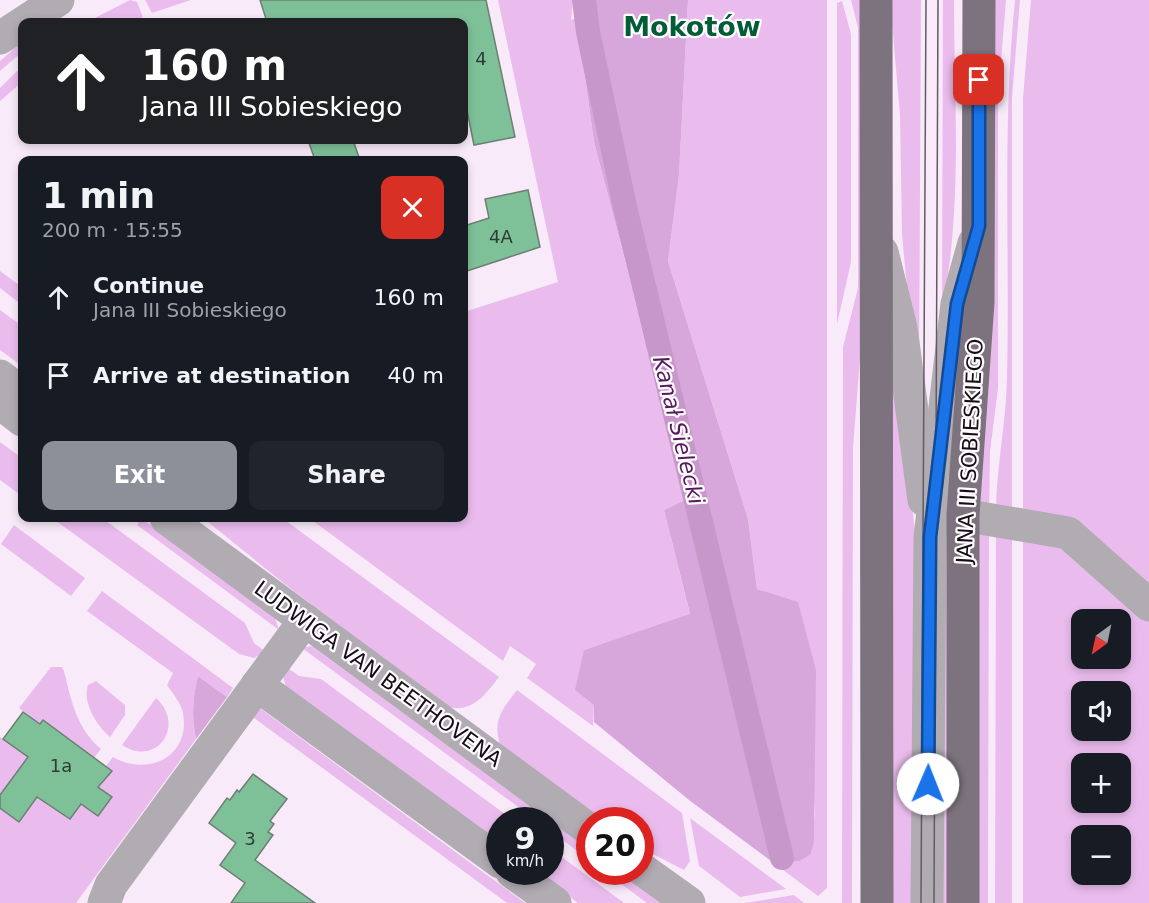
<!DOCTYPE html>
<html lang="en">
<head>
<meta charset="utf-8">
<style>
  body { margin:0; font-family:"DejaVu Sans",sans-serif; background:#20242c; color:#f1f3f6; height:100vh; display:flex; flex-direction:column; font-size:22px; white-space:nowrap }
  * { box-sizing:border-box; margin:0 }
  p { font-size:20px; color:#9ea1a6 }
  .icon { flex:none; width:33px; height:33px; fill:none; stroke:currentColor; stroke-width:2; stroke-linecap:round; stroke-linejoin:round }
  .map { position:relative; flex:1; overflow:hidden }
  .side { position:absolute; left:18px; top:156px; width:450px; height:366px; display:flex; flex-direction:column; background:#171b24; border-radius:12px; box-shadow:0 3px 9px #0003 }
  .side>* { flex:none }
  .banner { position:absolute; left:18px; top:18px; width:450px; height:126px; border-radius:12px; box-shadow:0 3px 9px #0003; background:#202124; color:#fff; overflow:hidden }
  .needle { width:39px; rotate:213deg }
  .controls { position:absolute; left:1071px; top:609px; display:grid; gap:12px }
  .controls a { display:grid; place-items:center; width:60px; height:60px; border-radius:12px; background:#171b24; box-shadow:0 3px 9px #0003; font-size:30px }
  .speed { position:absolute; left:486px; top:807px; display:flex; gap:12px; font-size:30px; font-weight:700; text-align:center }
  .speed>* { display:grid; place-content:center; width:78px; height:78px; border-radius:50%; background:#171b24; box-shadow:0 3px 9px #0003; line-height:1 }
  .speed small { font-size:15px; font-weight:400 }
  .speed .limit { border:9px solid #d22; background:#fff; color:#111 }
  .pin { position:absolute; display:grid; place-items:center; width:51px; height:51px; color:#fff; margin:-26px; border-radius:12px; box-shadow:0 3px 9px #0006 }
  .me { position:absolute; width:66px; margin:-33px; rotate:1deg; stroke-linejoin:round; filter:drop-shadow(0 0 4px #0008) }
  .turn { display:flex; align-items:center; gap:21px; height:126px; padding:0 24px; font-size:27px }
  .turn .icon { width:78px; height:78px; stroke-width:2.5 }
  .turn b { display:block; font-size:42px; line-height:51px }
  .round { display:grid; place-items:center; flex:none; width:63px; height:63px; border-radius:12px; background:#20242c }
  .head { display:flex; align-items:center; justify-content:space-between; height:102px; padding:0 24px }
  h1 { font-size:36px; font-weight:700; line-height:45px }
  .action { display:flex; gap:12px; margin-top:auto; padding:12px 24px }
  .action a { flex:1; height:69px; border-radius:12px; background:#8c9099; color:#fff; font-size:24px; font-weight:700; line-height:69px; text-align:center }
  .action a+a { background:#20242c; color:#f1f3f6 }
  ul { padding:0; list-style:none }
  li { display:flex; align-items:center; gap:18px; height:78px; padding:0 24px }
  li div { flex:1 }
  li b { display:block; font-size:22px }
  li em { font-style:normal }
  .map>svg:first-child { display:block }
</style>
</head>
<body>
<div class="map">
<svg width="1149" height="903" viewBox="0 0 1149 903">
  <rect width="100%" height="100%" fill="#f9eafa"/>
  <g fill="#eabced" fill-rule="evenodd">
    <polygon points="130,0 137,2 143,17 129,22 87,22"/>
    <polygon points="145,0 191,0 152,13"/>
    <polygon points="498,0 573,0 571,20 577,18 594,142 688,500 664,510 690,615 584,650 594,705 593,726 527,678 536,664 510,646 503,661 309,518 464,518 464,312 558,282"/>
    <polygon points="688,0 827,0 827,888 818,896 775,864 800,861 810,855 815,813 798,603 757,589 748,519 668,261 679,175"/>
    <polygon points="851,0 862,0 861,345 853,448 852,903 842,903 843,347 858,288 858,28"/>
    <polygon points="890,0 921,0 919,373 915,373 902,234 900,115"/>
    <path d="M 943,0 L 954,0 C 954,102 963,208 942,308 Z"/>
    <polygon points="993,0 1006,0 998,98 998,388 990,452 989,512 980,510"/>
    <path d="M 1015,0 L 1020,0 L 1012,98 L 1012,517 L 996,514 C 996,468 1006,424 1007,378 C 1010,252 1002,126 1015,0 Z"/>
    <path d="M 1031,0 L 1149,0 L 1149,903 L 1023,903 L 1023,98 ZM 1082,620 L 1120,620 L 1120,658 L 1082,658 ZM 1082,692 L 1120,692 L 1120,730 L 1082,730 ZM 1082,764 L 1120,764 L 1120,802 L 1082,802 ZM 1082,836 L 1120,836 L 1120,874 L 1082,874 Z"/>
    <polygon points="842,1 851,34 851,262 837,324 837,3"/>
    <polygon points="22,42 22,52 0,71 0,61"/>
    <polygon points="22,66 22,82 0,101 0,88"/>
    <polygon points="0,271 22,287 22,305 0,288"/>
    <polygon points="0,310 22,326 22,366 0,350"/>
    <polygon points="894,328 916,543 915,903 890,903 891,359"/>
    <polygon points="0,442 22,458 22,496 0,480"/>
    <polygon points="950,515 949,903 940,903 942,561"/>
    <polygon points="52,518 102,518 245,623 254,643 266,652 254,658 239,654"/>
    <polygon points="141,518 274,615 279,630 137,525"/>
    <path d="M 203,518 L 282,518 L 499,677 C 485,695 471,715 445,706 L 286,585 Z"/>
    <polygon points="14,525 85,578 71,596 1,544"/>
    <polygon points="989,527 988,903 976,903 976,530"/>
    <polygon points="996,528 1012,531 1012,903 995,903"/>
    <path d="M 102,591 L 233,688 L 227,697 L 198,676 C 193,698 191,717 196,739 L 76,903 L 0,903 L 0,808 L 19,822 L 42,791 L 70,818 L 81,804 L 98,816 L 112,797 L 95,784 L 111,771 L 106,766 L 113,757 C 147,777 191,757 183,713 C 181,703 173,694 167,685 L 173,673 L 87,611 Z"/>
    <polygon points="312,646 589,849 589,860 551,831 550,820 536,820 302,648"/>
    <polygon points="285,666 299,676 321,679 513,820 500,820 499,845 286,687 283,677"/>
    <path d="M 51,667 L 62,667 L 64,671 C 71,700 77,729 101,749 L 94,758 L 43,720 L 40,724 L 19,708 Z"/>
    <path d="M 96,681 L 125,705 L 125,715 L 110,737 C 97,726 82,703 88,685 Z"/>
    <path d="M 517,690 L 682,813 L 690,861 L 684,870 L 641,848 L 640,820 L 601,820 L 500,744 C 492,721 503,708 517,690 Z"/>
    <path d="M 156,698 C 186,725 157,768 122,745 Z"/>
    <polygon points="257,706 525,903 507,903 254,718 238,738"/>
    <polygon points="0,737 28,757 0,795"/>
    <polygon points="690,818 786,889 740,897 699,866"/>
    <polygon points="551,849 624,903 578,903 536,872 550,872"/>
    <polygon points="605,872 620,872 663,903 647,903"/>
    <polygon points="794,895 804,903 745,903"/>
  </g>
  <g fill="#d7a6db">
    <polygon points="596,0 688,0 679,175 668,261 748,519 757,589 798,602 816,670 814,842 810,855 800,861 775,864 689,800 594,722 594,705 575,690 584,650 690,614 664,510 688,499 594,142 577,18"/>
    <path d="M 198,676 L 227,697 L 196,739 C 191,717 193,697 198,676 Z"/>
  </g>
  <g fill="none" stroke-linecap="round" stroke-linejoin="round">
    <polyline stroke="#c797ca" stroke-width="24" points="584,0 588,32 625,207 782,858"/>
  </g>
  <g fill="#7ec198" stroke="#6d7e73" stroke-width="1.5">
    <polygon points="260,0 486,0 515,137 474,145 464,96 464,22 267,22"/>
    <polygon points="308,140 353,140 360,160 315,160"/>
    <polygon points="528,190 540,247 464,272 464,226 489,218 485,199"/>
    <polygon points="23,712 40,724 43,720 112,771 98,787 112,797 98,816 81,804 70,819 37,797 19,822 0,808 0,795 28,757 3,739"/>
    <polygon points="253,774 287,799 270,821 274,824 268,832 273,835 255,860 315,903 231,903 245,883 220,865 236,843 209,823 227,798 230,800 237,790 239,792"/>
  </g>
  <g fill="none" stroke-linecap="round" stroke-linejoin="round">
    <g stroke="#b1abb2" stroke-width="33">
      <polyline points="0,38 58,0"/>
      <polyline points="882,252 901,328 924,500"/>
      <polyline points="0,376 22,393"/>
      <polyline points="0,403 22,420"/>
      <polyline points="963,515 1068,533 1149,605"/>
      <polyline points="166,518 590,830"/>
      <polyline points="257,685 500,862"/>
      <polyline points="640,868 689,903"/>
      <polyline points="512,872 555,903"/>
      <polyline points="104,903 111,885 305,620"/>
      <polyline points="927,903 930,537 957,304 974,243"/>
    </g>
    <g stroke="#7d737e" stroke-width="33">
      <polyline points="876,0 877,903"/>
      <polyline points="963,903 963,515 978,302 979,0"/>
    </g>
    <g stroke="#645c65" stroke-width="1.5">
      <polyline points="921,903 926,0"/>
      <polyline points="934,903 938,0"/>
    </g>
  </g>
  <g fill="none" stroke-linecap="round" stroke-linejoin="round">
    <g stroke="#114b97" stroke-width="15">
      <polyline id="route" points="928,784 930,537 957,304 979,226 979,80"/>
    </g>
    <use href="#route" stroke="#1a73e8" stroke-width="10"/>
  </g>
  <g text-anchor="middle" stroke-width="4.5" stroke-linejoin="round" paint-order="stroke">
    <g font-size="18" fill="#2e3c35">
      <text x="481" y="65">4</text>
      <text x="501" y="243">4A</text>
      <text x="61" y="772">1a</text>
      <text x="250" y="845">3</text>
    </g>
    <g font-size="21" fill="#130f14" stroke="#fffcff">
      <text transform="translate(970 451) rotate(-87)" y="7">JANA III SOBIESKIEGO</text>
      <text transform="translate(378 674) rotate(36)" y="7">LUDWIGA VAN BEETHOVENA</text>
    </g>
    <g font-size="22" font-style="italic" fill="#541b5a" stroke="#fffcff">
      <text transform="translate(679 430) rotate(76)" y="8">Kanał Sielecki</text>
    </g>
    <g font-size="27" font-weight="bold" fill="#025d36" stroke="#fffcff">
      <text x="692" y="36">Mokotów</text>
    </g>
  </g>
</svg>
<div class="controls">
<a><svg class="needle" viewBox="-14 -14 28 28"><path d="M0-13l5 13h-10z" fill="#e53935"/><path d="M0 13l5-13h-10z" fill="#9ea1a6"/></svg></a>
<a><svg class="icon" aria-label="sound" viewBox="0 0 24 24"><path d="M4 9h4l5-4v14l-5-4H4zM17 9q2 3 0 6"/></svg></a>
<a>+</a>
<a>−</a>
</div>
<div class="speed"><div>9<small>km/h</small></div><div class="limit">20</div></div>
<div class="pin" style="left:979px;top:80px;background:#d93025"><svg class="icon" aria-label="arrive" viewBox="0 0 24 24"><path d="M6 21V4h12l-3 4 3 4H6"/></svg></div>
<svg class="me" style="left:928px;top:784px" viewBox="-20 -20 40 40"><circle r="19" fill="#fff"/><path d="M0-13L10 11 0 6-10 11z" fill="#1a73e8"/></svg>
<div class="banner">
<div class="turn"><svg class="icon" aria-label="ahead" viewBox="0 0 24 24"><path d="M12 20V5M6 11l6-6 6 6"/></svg><div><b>160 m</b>Jana III Sobieskiego</div></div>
</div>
<section class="side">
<div class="head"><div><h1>1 min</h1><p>200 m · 15:55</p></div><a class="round" style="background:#d93025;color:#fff"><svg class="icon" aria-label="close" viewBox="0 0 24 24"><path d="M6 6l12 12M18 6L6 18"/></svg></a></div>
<ul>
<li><svg class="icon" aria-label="ahead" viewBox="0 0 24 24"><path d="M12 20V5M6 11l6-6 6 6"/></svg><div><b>Continue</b><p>Jana III Sobieskiego</p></div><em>160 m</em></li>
<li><svg class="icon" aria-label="arrive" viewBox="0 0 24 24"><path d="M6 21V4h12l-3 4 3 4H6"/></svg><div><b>Arrive at destination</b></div><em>40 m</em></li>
</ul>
<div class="action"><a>Exit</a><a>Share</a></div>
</section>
</div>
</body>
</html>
